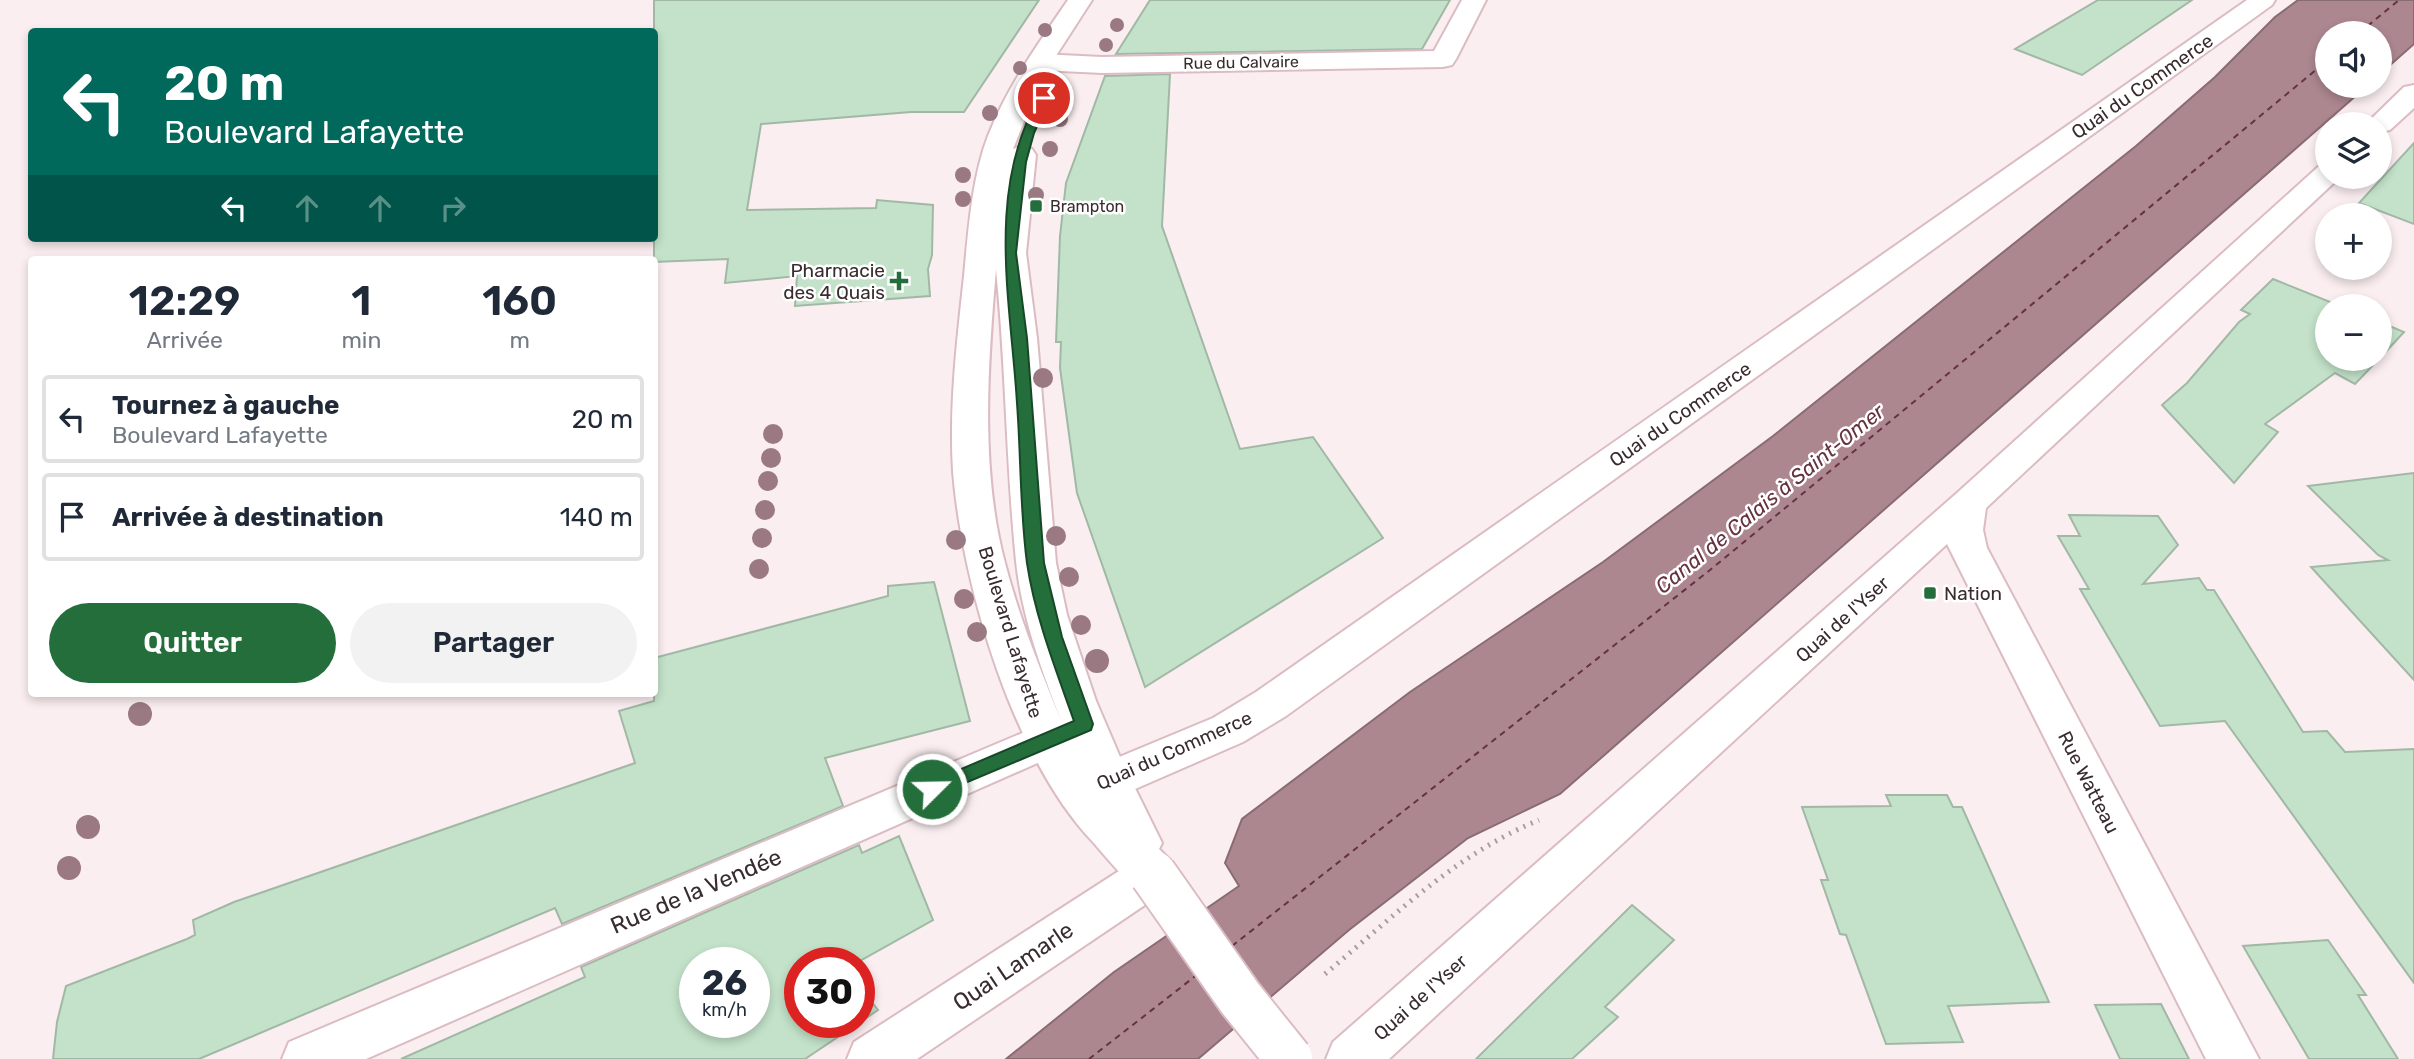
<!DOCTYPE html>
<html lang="fr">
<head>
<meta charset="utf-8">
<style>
  body { margin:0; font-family:Rubik,sans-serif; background:#f2f2f3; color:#1f2937; height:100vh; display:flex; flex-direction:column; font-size:26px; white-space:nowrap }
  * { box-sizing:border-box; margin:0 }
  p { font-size:23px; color:#747a83 }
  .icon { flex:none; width:38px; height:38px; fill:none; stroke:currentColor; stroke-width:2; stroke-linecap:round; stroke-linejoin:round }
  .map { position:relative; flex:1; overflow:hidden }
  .panel { position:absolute; left:28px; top:256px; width:630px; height:441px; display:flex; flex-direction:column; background:#fff; border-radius:7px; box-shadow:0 4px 10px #0003 }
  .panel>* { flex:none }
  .banner { position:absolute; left:28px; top:28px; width:630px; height:214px; border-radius:7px; box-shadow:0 4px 10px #0003; background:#00695c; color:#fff; overflow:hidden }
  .tools { position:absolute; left:2315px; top:21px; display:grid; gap:14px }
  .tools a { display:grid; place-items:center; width:77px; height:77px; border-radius:50%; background:#fff; box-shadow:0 4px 10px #0003; font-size:35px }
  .speed { position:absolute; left:679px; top:947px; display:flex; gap:14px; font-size:35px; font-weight:700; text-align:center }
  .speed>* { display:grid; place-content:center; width:91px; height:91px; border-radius:50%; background:#fff; box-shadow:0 4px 10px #0003; line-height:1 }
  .speed small { font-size:18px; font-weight:400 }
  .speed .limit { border:10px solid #d22; background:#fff; color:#111 }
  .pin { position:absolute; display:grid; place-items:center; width:60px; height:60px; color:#fff; margin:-30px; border:4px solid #fff; border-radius:50%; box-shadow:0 2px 7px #0007 }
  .me { position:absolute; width:77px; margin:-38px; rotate:67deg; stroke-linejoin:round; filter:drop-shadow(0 0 5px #0008) }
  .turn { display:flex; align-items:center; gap:24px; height:147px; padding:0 21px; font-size:32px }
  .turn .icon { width:91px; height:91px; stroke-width:2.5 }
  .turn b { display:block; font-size:49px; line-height:60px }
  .lanes { display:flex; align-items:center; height:66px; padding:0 21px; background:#0003; justify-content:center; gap:35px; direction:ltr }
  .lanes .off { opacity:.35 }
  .eta { display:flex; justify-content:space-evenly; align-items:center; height:119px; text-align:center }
  .eta b { font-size:42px; font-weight:600; line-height:49px }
  .primary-button { display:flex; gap:14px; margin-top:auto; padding:14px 21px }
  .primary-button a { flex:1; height:80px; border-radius:42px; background:#246e3c; color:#fff; font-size:28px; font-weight:600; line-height:80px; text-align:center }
  .primary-button a+a { background:#f2f2f3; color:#1f2937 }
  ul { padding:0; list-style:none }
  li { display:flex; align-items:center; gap:21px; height:88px; margin:0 14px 10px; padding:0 7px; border:4px solid #e0e1e3; border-radius:7px }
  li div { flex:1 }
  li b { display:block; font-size:26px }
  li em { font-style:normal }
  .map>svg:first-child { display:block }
</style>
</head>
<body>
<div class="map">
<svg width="2414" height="1059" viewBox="0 0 2414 1059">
  <rect width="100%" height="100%" fill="#fbeef0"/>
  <polygon fill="#ac878f" stroke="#896c72" stroke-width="2" points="2298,0 2414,0 2414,44 2380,74 2380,33 2328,33 2328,86 2367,86 1560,794 1468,838 1349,930 1198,1059 1006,1059 1114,972 1239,886 1225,863 1242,819 1410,692 1603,562 1773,436 2136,146 2215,77 2275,17"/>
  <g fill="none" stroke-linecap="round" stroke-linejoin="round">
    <g stroke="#663240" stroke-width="2" stroke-dasharray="6 5" stroke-linecap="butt">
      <polyline points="2359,33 2399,0"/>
      <polyline points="1232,946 1710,570 2328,60"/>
      <polyline points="1089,1059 1198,974"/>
    </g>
  </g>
  <g fill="#c3e2c9" stroke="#a2b8a6" stroke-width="2" fill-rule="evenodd">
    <polygon points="654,0 1039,0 964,112 911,112 761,124 747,210 876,208 877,200 933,205 932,255 928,269 930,296 795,306 797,276 725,283 728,259 654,262"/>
    <polygon points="1150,0 1450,0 1422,49 1116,54"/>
    <polygon points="2098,0 2192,0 2082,75 2015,49"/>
    <polygon points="1170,74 1162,226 1240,449 1313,437 1383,538 1145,687 1077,493 1060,368 1061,342 1056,342 1060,236 1066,183 1105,76"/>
    <polygon points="2414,143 2414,224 2359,203"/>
    <polygon points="2273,279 2340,306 2328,306 2328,359 2379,359 2355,384 2335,373 2265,424 2278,432 2234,483 2162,405 2187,383 2239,322 2250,314 2241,310"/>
    <polygon points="2380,322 2404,332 2380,358"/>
    <polygon points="2414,473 2414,680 2311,567 2388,560 2378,555 2308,486"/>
    <polygon points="2069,515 2158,516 2178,545 2143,584 2199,578 2207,590 2214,590 2303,732 2327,731 2345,752 2414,749 2414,983 2225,721 2160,726 2080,589 2089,589 2058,536 2080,536"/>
    <polygon points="934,582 970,721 825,758 843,806 562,924 555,908 199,1059 53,1059 57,1022 66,986 187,939 195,935 193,920 234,902 635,763 619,711 654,701 654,658 888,596 888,586"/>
    <polygon points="1886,795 1947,795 1953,807 1962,807 2049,1002 1948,1006 1963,1042 1886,1044 1846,935 1840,934 1821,880 1828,880 1802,807 1891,806"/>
    <path d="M 899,836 L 933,920 L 858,962 L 800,962 L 800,1022 L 859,1022 L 859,986 L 878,1010 L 805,1059 L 401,1059 L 585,977 L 581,967 L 859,845 L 862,853 ZM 695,962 L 754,962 L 754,1022 L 695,1022 Z"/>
    <polygon points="1632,905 1674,940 1605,1007 1618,1017 1572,1059 1476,1059"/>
    <polygon points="2328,940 2366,995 2358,995 2398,1059 2309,1059 2243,946"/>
    <polygon points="2161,1004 2189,1059 2120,1059 2095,1005"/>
  </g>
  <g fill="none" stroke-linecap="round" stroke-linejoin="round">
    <g stroke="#dbbcc3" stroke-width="4">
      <g id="street">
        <polygon points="1462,0 1486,0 1456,59 1452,65 1443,67 1102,73 1040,70 1031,68 1027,62 1031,56 1040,54 1102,57 1434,51"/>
        <polygon points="2247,0 2275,0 2272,5 1286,716 1243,742 1096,806 1080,812 1064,806 1057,793 1064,780 1213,718 1256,692"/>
        <polygon points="1077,710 1092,715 1099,727 1092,739 366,1059 282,1059 289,1042"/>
        <polygon points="1153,854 1170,860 1177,874 1170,888 917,1059 847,1059 854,1042 1136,860"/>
      </g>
    </g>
    <g stroke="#dbbcc3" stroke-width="4">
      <g id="secondary">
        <polygon points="2414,85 2414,108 2390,130 2380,132 2380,124 2366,124 2404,87"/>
        <polygon points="2328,164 2328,177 2340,177 2338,179 1986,508 1983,530 1987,548 2259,1059 2206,1059 1947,544 1389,1059 1326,1059 1333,1042 1957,493 2318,167"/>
      </g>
    </g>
    <g stroke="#dbbcc3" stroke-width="4">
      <path id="primary" d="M 1068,0 L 1092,0 L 1041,79 L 1013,149 L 1022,146 L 1032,149 L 1036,155 L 1026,253 L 1037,338 L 1056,563 L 1067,615 L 1096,701 L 1123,764 L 1162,843 L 1159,849 L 1170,860 L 1177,874 L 1170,888 C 1165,890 1160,893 1155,894 C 1135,896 1105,855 1092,841 C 1013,757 962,585 953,471 C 949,407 957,340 964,276 C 968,233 972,177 988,136 C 1007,87 1038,44 1068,0 ZM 996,269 C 1006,366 1006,464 1016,561 C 1022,620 1045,680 1067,735 C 1044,679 1020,621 1005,563 C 980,470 988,364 996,269 Z"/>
    </g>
    <path stroke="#aa9da0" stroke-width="5" stroke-dasharray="2 6" stroke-linecap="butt" d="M 1325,974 C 1393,917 1456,854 1539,820"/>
    <use href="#street" fill="#fff" fill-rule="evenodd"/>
    <use href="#secondary" fill="#fff" fill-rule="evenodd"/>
    <use href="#primary" fill="#fff" fill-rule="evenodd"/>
    <g stroke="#dbbcc3" stroke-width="50" stroke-linecap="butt">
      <polyline id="primary-bridge" points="1153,874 1240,998 1289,1059"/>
    </g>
    <use href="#primary-bridge" stroke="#fff" stroke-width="46"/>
  </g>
  <g fill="#9a7982">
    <circle cx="1117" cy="25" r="7"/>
    <circle cx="1045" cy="30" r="7"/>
    <circle cx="1106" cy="45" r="7"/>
    <circle cx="1020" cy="68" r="7"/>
    <circle cx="990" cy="113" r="8"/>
    <circle cx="1060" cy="119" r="8"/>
    <circle cx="1050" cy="149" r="8"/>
    <circle cx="963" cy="175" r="8"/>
    <circle cx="1036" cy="195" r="8"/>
    <circle cx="963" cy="199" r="8"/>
    <circle cx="1043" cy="378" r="10"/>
    <circle cx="773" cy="434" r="10"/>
    <circle cx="771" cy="458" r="10"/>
    <circle cx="768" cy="481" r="10"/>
    <circle cx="765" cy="510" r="10"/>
    <circle cx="1056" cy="536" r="10"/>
    <circle cx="762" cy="538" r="10"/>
    <circle cx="956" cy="540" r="10"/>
    <circle cx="759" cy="569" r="10"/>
    <circle cx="1069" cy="577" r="10"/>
    <circle cx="964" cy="599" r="10"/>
    <circle cx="1081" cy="625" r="10"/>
    <circle cx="977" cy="632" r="10"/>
    <circle cx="1097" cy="661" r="12"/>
    <circle cx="140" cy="714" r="12"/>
    <circle cx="88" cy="827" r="12"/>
    <circle cx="69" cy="868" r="12"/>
  </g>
  <path fill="#246e3c" stroke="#174827" stroke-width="2" d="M 1040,96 L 1050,98 L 1034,133 L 1026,162 L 1016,253 L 1027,338 L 1044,563 L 1062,637 L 1093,724 L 1091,730 L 932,797 L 926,794 L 923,789 L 926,784 L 1074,721 C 1056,670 1035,617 1027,563 C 1020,511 1021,456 1017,403 C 1011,302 985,189 1040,96 Z"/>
  <g fill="#246e3c" stroke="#fff" stroke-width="2.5">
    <rect x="1029" y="199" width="14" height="14" rx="3.5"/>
    <path d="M895.5 270.5h7v7h7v7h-7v7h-7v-7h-7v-7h7z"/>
    <rect x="1923" y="586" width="14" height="14" rx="3.5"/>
  </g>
  <g text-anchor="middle" stroke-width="5" stroke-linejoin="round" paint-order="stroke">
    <g font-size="16" fill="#382c2f" stroke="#fff">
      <text transform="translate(1241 62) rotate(-1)" y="6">Rue du Calvaire</text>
    </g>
    <g font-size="16" fill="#382c2f" stroke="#fff" text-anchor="start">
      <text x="1050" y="212">Brampton</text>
    </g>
    <g font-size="19" fill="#382c2f" stroke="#fff">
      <text transform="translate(2142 86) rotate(-35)" y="7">Quai du Commerce</text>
      <text transform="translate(1680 414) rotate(-35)" y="7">Quai du Commerce</text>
      <text transform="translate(1842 619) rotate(-42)" y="7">Quai de l'Yser</text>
      <text transform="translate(1011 632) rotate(73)" y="7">Boulevard Lafayette</text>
      <text transform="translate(1174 750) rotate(-24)" y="7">Quai du Commerce</text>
      <text transform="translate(2089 782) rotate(63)" y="7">Rue Watteau</text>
      <text transform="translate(1420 997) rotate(-42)" y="7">Quai de l'Yser</text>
    </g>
    <g font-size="19" fill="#382c2f" stroke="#fff" text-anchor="end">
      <text x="885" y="277">Pharmacie<tspan x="885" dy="22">des 4 Quais</tspan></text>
      <text x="1944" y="600" text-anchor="start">Nation</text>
    </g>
    <g font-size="21" font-style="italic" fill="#663240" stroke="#fff">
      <text transform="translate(1770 499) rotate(-39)" y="7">Canal de Calais à Saint-Omer</text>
    </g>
    <g font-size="23" fill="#382c2f" stroke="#fff">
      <text transform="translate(696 891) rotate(-23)" y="8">Rue de la Vendée</text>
      <text transform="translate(1013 966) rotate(-34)" y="8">Quai Lamarle</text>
    </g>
  </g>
</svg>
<div class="tools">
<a><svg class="icon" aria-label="sound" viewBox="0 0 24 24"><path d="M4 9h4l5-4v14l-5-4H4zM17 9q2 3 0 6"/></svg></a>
<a><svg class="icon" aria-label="layers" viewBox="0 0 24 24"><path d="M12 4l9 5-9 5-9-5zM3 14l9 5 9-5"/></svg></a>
<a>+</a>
<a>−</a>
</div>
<div class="speed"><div>26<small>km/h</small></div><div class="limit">30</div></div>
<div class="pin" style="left:1044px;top:98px;background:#d93025"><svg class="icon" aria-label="arrive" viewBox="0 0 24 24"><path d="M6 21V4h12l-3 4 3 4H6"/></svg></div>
<svg class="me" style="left:932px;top:789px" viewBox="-20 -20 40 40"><circle r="17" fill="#246e3c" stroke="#fff" stroke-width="3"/><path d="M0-11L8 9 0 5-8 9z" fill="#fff"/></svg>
<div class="banner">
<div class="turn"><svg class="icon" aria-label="left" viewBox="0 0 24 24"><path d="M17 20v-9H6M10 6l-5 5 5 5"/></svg><div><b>20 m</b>Boulevard Lafayette</div></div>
<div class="lanes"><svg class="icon" aria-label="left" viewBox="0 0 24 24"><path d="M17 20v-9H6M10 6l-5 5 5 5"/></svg><svg class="icon off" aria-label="ahead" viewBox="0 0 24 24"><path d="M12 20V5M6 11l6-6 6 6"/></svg><svg class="icon off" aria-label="ahead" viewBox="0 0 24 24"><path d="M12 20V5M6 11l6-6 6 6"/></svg><svg class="icon off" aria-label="right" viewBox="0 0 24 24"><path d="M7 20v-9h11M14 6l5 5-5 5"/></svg></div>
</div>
<section class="panel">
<div class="eta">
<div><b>12:29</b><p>Arrivée</p></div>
<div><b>1</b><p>min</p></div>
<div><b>160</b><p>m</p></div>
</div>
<ul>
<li><svg class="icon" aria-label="left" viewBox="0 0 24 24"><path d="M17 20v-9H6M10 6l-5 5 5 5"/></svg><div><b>Tournez à gauche</b><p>Boulevard Lafayette</p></div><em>20 m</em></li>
<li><svg class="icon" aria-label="arrive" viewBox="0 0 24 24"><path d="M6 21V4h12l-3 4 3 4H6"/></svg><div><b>Arrivée à destination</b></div><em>140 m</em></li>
</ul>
<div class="primary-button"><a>Quitter</a><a>Partager</a></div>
</section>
</div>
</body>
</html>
